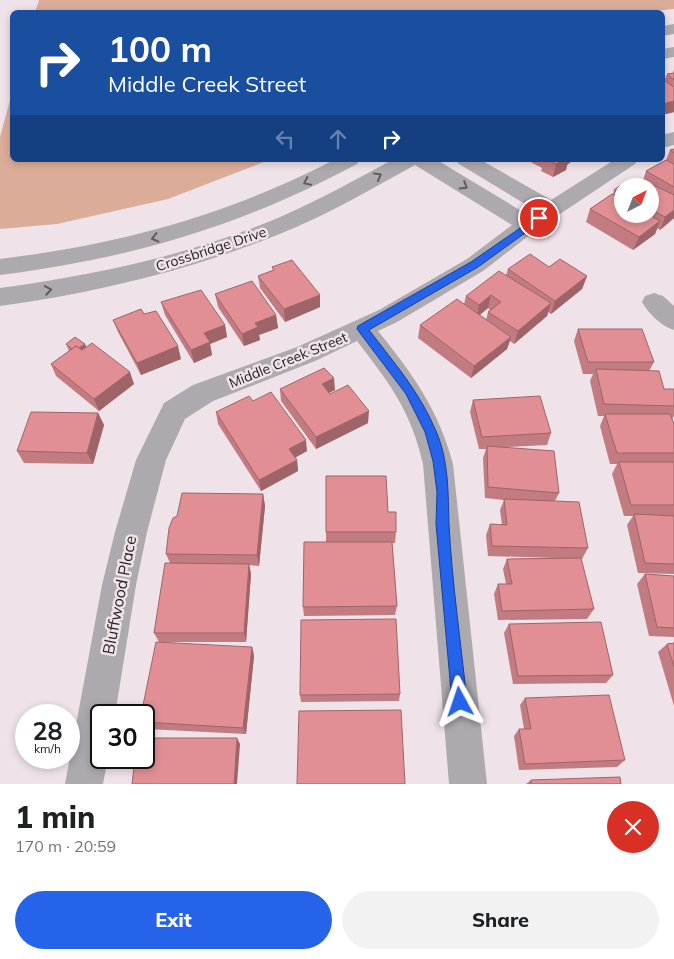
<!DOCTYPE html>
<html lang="en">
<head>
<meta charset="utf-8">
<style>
  body { margin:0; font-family:Mulish,sans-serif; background:#f2f2f2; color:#202124; height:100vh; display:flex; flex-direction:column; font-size:19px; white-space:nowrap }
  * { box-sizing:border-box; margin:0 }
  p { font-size:16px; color:#757577 }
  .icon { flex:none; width:28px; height:28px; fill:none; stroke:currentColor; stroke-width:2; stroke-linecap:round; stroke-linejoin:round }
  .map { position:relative; height:784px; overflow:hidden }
  .sheet { display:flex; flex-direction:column; background:#fff; flex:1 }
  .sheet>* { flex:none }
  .banner { position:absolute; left:10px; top:10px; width:655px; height:152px; border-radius:8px; box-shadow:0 2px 8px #0003; background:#1a4fa0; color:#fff; overflow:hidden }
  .needle { width:32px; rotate:42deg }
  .buttons { position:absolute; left:614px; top:178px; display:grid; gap:10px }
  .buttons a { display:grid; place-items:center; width:45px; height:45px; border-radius:50%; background:#fff; box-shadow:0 2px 8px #0003; font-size:25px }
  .speed { position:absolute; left:15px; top:704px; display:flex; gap:10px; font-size:25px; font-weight:700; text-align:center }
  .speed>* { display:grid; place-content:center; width:65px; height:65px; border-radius:50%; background:#fff; box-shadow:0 2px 8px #0003; line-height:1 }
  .speed small { font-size:12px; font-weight:400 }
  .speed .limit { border:2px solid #111; border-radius:8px; background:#fff; color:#111 }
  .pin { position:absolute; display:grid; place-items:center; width:42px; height:42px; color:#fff; margin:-21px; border:2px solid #fff; border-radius:50%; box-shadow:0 1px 5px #0007 }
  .me { position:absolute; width:55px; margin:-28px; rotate:355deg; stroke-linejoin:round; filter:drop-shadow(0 0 4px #0008) }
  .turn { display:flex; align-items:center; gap:18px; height:105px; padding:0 15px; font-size:22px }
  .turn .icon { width:65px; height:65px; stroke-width:2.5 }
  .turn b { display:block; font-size:35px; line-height:42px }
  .lanes { display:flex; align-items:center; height:48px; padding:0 15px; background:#0003; justify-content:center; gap:25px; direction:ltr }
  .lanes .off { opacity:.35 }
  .round { display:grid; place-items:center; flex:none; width:52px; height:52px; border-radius:26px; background:#f2f2f2 }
  .headline { display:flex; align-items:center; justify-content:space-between; height:85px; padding:0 15px }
  h1 { font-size:30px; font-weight:800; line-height:38px }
  .cta { display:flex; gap:10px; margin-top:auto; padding:10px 15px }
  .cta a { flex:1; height:58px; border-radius:30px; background:#2563eb; color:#fff; font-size:20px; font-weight:800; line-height:58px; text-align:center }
  .cta a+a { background:#f2f2f2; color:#202124 }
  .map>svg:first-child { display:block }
</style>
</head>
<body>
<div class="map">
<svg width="674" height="784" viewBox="0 0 674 784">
  <rect width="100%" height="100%" fill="#efe2e9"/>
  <g fill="#dbad98">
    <polygon points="39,0 674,0 674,9 645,12 35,12"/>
    <polygon points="12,93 12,160 269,160 168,199 57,224 0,229 0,137"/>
  </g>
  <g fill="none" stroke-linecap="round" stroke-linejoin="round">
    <g fill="#adaaaf" fill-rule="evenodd">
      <polygon points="674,24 674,34 662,36 662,26"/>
      <polygon points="674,47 674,57 662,59 662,49"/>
      <polygon points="674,132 674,145 662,148 662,135"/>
      <path d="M 334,160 L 360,160 L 357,164 C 239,227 132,258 0,275 L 0,259 C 121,244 225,216 334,160 Z"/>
      <path d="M 392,160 L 437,160 L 528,215 L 535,210 L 459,164 L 456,160 L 481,160 L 551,200 L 614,160 L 638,160 L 635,164 L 536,230 L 483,271 L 397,322 L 378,331 C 413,374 439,411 453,464 L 487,784 L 449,784 L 423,464 C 411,411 390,384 357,341 L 315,361 L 213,401 L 185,419 L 166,460 L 147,532 L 136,585 L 115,715 L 101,715 L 101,758 L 108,758 L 103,784 L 65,784 L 102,585 L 115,532 L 136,460 L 164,403 L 193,385 L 297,347 L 379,310 L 467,259 L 512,225 L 415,165 C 375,187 336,210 294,228 C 200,268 101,292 0,306 L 0,288 C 96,275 191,255 280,217 C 319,200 355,180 392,160 Z"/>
      <path d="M 654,293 L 663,296 L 674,306 L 674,330 C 661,326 649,314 642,302 L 645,296 Z"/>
    </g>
  </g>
  <g fill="#c27b80" fill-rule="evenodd">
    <polygon points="674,69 674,112 662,115 664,81 667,74 673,73"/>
    <path d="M 674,149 L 674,218 L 660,230 L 657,228 L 655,234 L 633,250 L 586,222 L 590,209 L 613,194 L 614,190 L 625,182 L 632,186 L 641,179 L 643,180 L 646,171 L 666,160 L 670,150 ZM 622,186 L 650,186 L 650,214 L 622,214 Z"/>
    <polygon points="527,160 573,160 567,165 566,170 553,177 541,171 542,168"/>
    <polygon points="272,267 320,295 320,307 285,322 260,288 258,276 273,270"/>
    <path d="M 549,267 L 587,276 L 582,289 L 551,314 L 548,312 L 547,316 L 514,344 L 510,341 L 507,349 L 471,378 L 418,338 L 420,325 L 464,304 L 466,296 L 506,275 L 508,269 ZM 488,308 L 490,310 L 488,312 L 486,320 L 480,315 Z"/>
    <polygon points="215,294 276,315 278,328 259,335 260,340 244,346 218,307"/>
    <polygon points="161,302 225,325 227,337 210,344 212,355 194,363 165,315"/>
    <polygon points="144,314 181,359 141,375 118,332 113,320"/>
    <polygon points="578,329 654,362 649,371 664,389 674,389 674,416 672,419 674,424 674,574 638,573 627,525 633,516 624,516 612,474 617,464 610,464 600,426 604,416 598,416 590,381 593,374 583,374 574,341"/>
    <polygon points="66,344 85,344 86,347 134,384 99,411 56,376 51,364 69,351"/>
    <polygon points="280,389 335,390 329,393 368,423 316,449 281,401"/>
    <polygon points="473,400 551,433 547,445 506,447 559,493 555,501 588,548 582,559 581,559 594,609 587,619 498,620 494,594 498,584 506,584 503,569 507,559 555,558 488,556 486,535 490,524 502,525 500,510 504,500 485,498 483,458 486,449 479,449 470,412"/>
    <polygon points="253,401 307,451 295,458 297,460 298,471 261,491 218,424 216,412"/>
    <polygon points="98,413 104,425 93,464 24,463 17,451"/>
    <polygon points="263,494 265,506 259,566 249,565 251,574 246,642 159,642 154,633 170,563 166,554"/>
    <polygon points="388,512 396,532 395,543 392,543 397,606 395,615 304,616 303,607 326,542 326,532"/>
    <polygon points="645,574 674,576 674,637 649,636 637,584"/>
    <polygon points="509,624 613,675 606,683 513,684 504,633"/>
    <polygon points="674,643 674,706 658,652 667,644"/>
    <polygon points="252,647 254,656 246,734 146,729 144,727 144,715"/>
    <polygon points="400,694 399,701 301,702 300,695"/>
    <polygon points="525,698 625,760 617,767 519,770 514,736 519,729 524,729 520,705"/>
    <polygon points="531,780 621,784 526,784"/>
  </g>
  <g fill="#9e6468">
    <polygon points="674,101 674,112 662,115 662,104"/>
    <polygon points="564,160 573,160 567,165 566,170 553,177 556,164"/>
    <polygon points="674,210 674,218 660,230 665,217"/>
    <polygon points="660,221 655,234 633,250 639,237"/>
    <polygon points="587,276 582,289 551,314 555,301"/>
    <polygon points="320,295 320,307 285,322 284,309"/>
    <polygon points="491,295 488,308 477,317 479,305"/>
    <polygon points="551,303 547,316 514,344 518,331"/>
    <polygon points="276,315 278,328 259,335 260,340 244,346 242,334 255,323"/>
    <polygon points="225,325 227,337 210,344 212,355 194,363 191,350 204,333"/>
    <polygon points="511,337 507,349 471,378 474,366"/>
    <polygon points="85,344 88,351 75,351"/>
    <polygon points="178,346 181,359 141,375 137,363"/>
    <polygon points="130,372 134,384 99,411 94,399"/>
    <polygon points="334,378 335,390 322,396 322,384"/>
    <polygon points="369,411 368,423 316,449 316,437"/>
    <polygon points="98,413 104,425 93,464 87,453"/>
    <polygon points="306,440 307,451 290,460 289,449"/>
    <polygon points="297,460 298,471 261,491 259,480"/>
    <polygon points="263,494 265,506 259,566 257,555"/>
    <polygon points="249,564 251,574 246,642 244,633"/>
    <polygon points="252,647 254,656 246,734 243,728"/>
    <polygon points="237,738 240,744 237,784 234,784"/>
  </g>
  <g fill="#e18f95" stroke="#9e6468">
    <polygon points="674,73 674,80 667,74"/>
    <polygon points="662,79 674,87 674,101 662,104"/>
    <polygon points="674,149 674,153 670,150"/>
    <polygon points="548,160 564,160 556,164"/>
    <polygon points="666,160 674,164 674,187 646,171"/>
    <polygon points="641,179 674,195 674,210 665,217 650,209 650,186 622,186 622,194 614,190 625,182 632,186"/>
    <polygon points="612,194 622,199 622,214 648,214 660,221 639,237 590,209"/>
    <polygon points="530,254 549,267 560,259 587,276 555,301 508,269"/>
    <polygon points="292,260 320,295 284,309 258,276 274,270 272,267"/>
    <polygon points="499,271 551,303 518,331 488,312 501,302 491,295 479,305 466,296"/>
    <polygon points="252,281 276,315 255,323 258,327 242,334 215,294"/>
    <polygon points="201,290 225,325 204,333 210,342 191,350 161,302"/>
    <polygon points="457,299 511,337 474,366 420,325"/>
    <polygon points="141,309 144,314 156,311 178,346 137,363 113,320"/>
    <polygon points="578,329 642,329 654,362 588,362"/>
    <polygon points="75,337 85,344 79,348 76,346 72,349 66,344"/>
    <polygon points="92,343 130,372 94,399 51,364 76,346 82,350"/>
    <polygon points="324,368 334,378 322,384 330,394 348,385 369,411 316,437 280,389"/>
    <polygon points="596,369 659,371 664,389 674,389 674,406 604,404"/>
    <polygon points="271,392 306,440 289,449 297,460 259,480 216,412 249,396 253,401"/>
    <polygon points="540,396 551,433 482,437 473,400"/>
    <polygon points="31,412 98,413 87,453 17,451"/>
    <polygon points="605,414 670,414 674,424 674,453 617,453"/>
    <polygon points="487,446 554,451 559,493 488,487"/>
    <polygon points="619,462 674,462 674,505 631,505"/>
    <polygon points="326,476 386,476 388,512 396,512 396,532 326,532"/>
    <polygon points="182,493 263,494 257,555 166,554 169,528 173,518 177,516"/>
    <polygon points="504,499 579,502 588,548 492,546 490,524 507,525"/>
    <polygon points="634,514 674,516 674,564 645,563"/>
    <polygon points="304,542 392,542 397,606 303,607"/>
    <polygon points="581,558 594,609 502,611 498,584 512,584 507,559"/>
    <polygon points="165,563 249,564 244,633 154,633"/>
    <polygon points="645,574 674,576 674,628 657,627"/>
    <polygon points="396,619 400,694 300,695 301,620"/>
    <polygon points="601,622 613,675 518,676 509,624"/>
    <polygon points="156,642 252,647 243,728 144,722 144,715 141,715"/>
    <polygon points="674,643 674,667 667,644"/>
    <polygon points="609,695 625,760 525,764 519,729 531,729 525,698"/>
    <polygon points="401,710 405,784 297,784 299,711"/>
    <polygon points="144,738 237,738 234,784 132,784 135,758 144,758"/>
    <polygon points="620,777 621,784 531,784 531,780"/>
  </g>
  <defs><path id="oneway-chevron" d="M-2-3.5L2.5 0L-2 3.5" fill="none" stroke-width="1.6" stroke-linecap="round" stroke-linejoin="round" transform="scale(1.25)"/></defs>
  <g stroke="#5f5c5f">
    <use href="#oneway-chevron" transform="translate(378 176) rotate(-29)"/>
    <use href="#oneway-chevron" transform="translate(307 182) rotate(154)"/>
    <use href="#oneway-chevron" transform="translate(464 186) rotate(32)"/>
    <use href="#oneway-chevron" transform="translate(155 238) rotate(166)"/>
    <use href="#oneway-chevron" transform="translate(48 290) rotate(-10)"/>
  </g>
  <path fill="#2563eb" stroke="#184099" d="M 539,215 L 544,218 L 543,220 L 478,267 L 369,330 C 395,364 419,391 436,431 C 449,461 448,493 449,524 C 452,583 461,643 467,702 L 465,707 L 460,709 L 455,707 L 452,702 L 436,524 L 437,492 L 433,461 L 425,432 L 406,394 L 357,329 L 358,326 L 471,262 Z"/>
  <g text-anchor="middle" stroke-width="5" stroke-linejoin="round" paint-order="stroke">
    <g font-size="14" fill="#201c1e" stroke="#efe2e9">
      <text transform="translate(211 249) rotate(-18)" y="5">Crossbridge Drive</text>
      <text transform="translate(288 360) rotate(-22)" y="5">Middle Creek Street</text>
    </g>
    <g font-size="16" fill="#201c1e" stroke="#efe2e9">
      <text transform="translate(119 595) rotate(-79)" y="6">Bluffwood Place</text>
    </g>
  </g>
</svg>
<div class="buttons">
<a><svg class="needle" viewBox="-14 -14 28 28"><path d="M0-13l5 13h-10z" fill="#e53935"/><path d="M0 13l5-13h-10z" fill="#757577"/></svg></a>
</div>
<div class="speed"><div>28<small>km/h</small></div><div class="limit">30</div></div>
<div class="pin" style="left:539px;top:218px;background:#d93025"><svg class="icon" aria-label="arrive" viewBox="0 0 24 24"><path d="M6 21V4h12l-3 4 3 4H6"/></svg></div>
<svg class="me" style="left:460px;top:702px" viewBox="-20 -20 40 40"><path d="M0-17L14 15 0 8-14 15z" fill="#2563eb" stroke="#fff" stroke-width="4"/></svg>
<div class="banner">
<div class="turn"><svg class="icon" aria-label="right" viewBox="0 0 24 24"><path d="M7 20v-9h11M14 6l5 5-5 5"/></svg><div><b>100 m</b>Middle Creek Street</div></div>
<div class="lanes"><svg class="icon off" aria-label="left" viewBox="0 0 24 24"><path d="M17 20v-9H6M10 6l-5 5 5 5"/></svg><svg class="icon off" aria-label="ahead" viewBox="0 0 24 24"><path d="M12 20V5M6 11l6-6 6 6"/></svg><svg class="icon" aria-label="right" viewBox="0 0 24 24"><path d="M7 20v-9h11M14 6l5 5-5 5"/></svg></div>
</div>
</div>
<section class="sheet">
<div class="headline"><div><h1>1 min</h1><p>170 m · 20:59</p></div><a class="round" style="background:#d93025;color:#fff"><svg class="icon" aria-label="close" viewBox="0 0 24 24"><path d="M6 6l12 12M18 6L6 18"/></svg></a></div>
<div class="cta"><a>Exit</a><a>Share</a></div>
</section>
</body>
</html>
